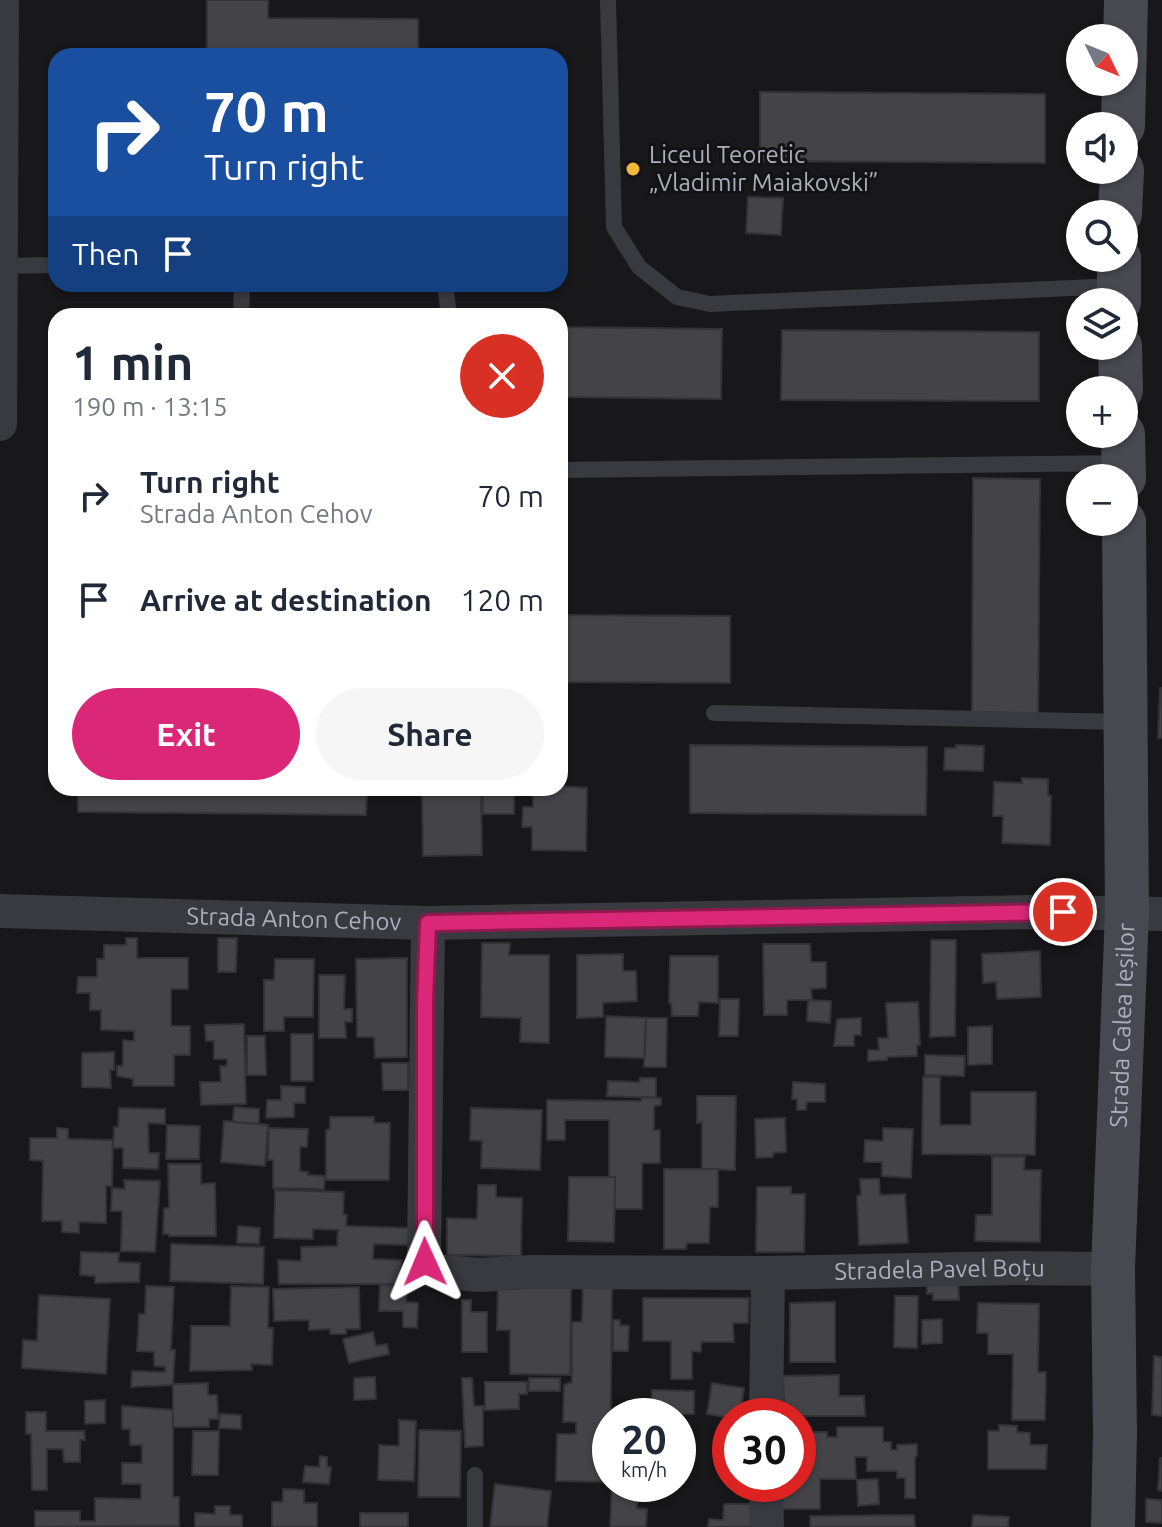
<!DOCTYPE html>
<html lang="en">
<head>
<meta charset="utf-8">
<style>
  body { margin:0; font-family:Ubuntu,sans-serif; background:#f6f6f7; color:#1f2937; height:100vh; display:flex; flex-direction:column; font-size:30px; white-space:nowrap }
  * { box-sizing:border-box; margin:0 }
  p { font-size:26px; color:#747a83 }
  .icon { flex:none; width:44px; height:44px; fill:none; stroke:currentColor; stroke-width:2; stroke-linecap:round; stroke-linejoin:round }
  .map { position:relative; flex:1; overflow:hidden }
  .panel { position:absolute; left:48px; top:308px; width:520px; height:488px; display:flex; flex-direction:column; background:#fff; border-radius:24px; box-shadow:0 2px 6px #0004 }
  .panel>* { flex:none }
  .banner { position:absolute; left:48px; top:48px; width:520px; height:244px; border-radius:24px; box-shadow:0 2px 6px #0004; background:#1a4fa0; color:#fff; overflow:hidden }
  .needle { width:52px; rotate:133deg }
  .controls { position:absolute; left:1066px; top:24px; display:grid; gap:16px }
  .controls a { display:grid; place-items:center; width:72px; height:72px; border-radius:50%; background:#fff; box-shadow:0 2px 6px #0004; font-size:40px }
  .speed { position:absolute; left:592px; top:1398px; display:flex; gap:16px; font-size:40px; font-weight:700; text-align:center }
  .speed>* { display:grid; place-content:center; width:104px; height:104px; border-radius:50%; background:#fff; box-shadow:0 2px 6px #0004; line-height:1 }
  .speed small { font-size:20px; font-weight:400 }
  .speed .limit { border:12px solid #d22; background:#fff; color:#111 }
  .pin { position:absolute; display:grid; place-items:center; width:68px; height:68px; color:#fff; margin:-34px; border:4px solid #fff; border-radius:50%; box-shadow:0 2px 8px #0007 }
  .me { position:absolute; width:88px; margin:-44px; rotate:359deg; stroke-linejoin:round; filter:drop-shadow(0 0 6px #0008) }
  .turn { display:flex; align-items:center; gap:28px; height:168px; padding:0 24px; font-size:36px }
  .turn .icon { width:104px; height:104px; stroke-width:2.5 }
  .turn b { display:block; font-size:56px; line-height:68px }
  .then { display:flex; align-items:center; height:76px; padding:0 24px; background:#0003; gap:16px; font-size:30px }
  .round { display:grid; place-items:center; flex:none; width:84px; height:84px; border-radius:42px; background:#f6f6f7 }
  .summary { display:flex; align-items:center; justify-content:space-between; height:136px; padding:0 24px }
  h1 { font-size:48px; font-weight:600; line-height:60px }
  .cta { display:flex; gap:16px; margin-top:auto; padding:16px 24px }
  .cta a { flex:1; height:92px; border-radius:48px; background:#db2777; color:#fff; font-size:32px; font-weight:600; line-height:92px; text-align:center }
  .cta a+a { background:#f6f6f7; color:#1f2937 }
  ul { padding:0; list-style:none }
  li { display:flex; align-items:center; gap:24px; height:104px; padding:0 24px }
  li div { flex:1 }
  li b { display:block; font-size:30px }
  li em { font-style:normal }
  .map>svg:first-child { display:block }
</style>
</head>
<body>
<div class="map">
<svg width="1162" height="1527" viewBox="0 0 1162 1527">
  <rect width="100%" height="100%" fill="#18181b"/>
  <g fill="#434348" stroke="#333237" stroke-width="2">
    <polygon points="207,0 268,0 268,18 418,19 418,56 207,56"/>
    <polygon points="760,92 1045,94 1045,163 760,161"/>
    <polygon points="748,197 783,198 781,235 746,233"/>
    <polygon points="560,327 722,329 721,399 560,397"/>
    <polygon points="782,330 1039,332 1039,401 781,400"/>
    <polygon points="973,478 1040,479 1038,718 972,717"/>
    <polygon points="560,615 730,616 730,683 560,682"/>
    <polygon points="1160,688 1162,688 1162,738 1158,738"/>
    <polygon points="690,745 927,747 926,815 690,813"/>
    <polygon points="956,745 984,746 983,771 944,770 945,748 956,748"/>
    <polygon points="1022,778 1048,779 1048,796 1051,796 1050,845 1002,843 1003,816 993,816 994,782 1022,783"/>
    <polygon points="560,786 587,788 586,851 532,850 532,827 522,827 523,807 533,807 533,788 560,788"/>
    <polygon points="78,788 367,788 366,815 78,812"/>
    <polygon points="481,788 482,855 423,856 422,789"/>
    <rect x="483" y="788" width="31" height="26"/>
    <polygon points="126,938 137,938 137,958 188,958 188,989 171,989 171,1026 190,1026 190,1055 174,1055 174,1086 133,1086 133,1079 117,1076 117,1066 123,1066 123,1040 134,1041 134,1031 101,1030 101,1010 90,1010 90,993 77,993 78,977 97,977 97,959 104,959 104,945 126,945"/>
    <polygon points="218,938 237,938 236,972 218,972"/>
    <polygon points="931,940 956,940 955,1036 930,1037"/>
    <polygon points="482,943 510,943 509,955 549,955 549,1043 520,1042 521,1018 481,1017"/>
    <polygon points="763,944 810,944 811,962 826,962 826,988 811,989 812,1000 787,1000 787,1015 764,1015"/>
    <polygon points="1040,951 1041,997 997,999 996,982 983,983 982,954"/>
    <polygon points="623,954 623,971 636,971 637,1001 603,1003 603,1017 577,1018 577,955"/>
    <polygon points="670,956 718,956 718,1003 699,1002 698,1016 672,1016 671,1003 669,1003"/>
    <polygon points="407,958 407,1057 375,1058 374,1037 357,1037 356,959"/>
    <polygon points="275,959 314,959 313,1017 284,1017 284,1031 264,1031 264,980 274,980"/>
    <polygon points="319,975 345,975 344,1009 352,1009 352,1022 345,1022 346,1038 319,1038"/>
    <polygon points="720,999 739,999 738,1036 719,1036"/>
    <polygon points="808,1000 831,1001 830,1023 807,1021"/>
    <polygon points="918,1002 920,1045 917,1045 917,1056 887,1057 887,1060 868,1061 868,1050 879,1050 878,1038 888,1038 886,1003"/>
    <polygon points="606,1016 646,1018 645,1058 605,1057"/>
    <polygon points="646,1018 667,1018 666,1067 644,1067"/>
    <polygon points="861,1018 861,1035 854,1035 854,1046 834,1046 837,1019"/>
    <polygon points="244,1024 246,1104 201,1105 200,1082 221,1082 220,1066 227,1066 227,1059 214,1059 214,1041 206,1041 205,1025"/>
    <polygon points="992,1026 992,1064 968,1065 968,1027"/>
    <rect x="291" y="1034" width="22" height="47"/>
    <polygon points="247,1036 265,1036 266,1075 247,1075"/>
    <polygon points="114,1052 114,1070 110,1070 111,1088 82,1087 82,1053"/>
    <polygon points="925,1055 965,1056 964,1076 925,1075"/>
    <polygon points="382,1063 408,1063 408,1090 383,1090"/>
    <polygon points="923,1077 940,1077 940,1125 971,1125 971,1092 1036,1092 1035,1155 922,1154"/>
    <polygon points="640,1078 656,1078 656,1098 607,1096 608,1081 639,1082"/>
    <polygon points="793,1082 825,1084 825,1102 807,1102 806,1110 797,1110 797,1099 792,1099"/>
    <polygon points="281,1086 305,1087 305,1103 294,1103 294,1117 266,1118 267,1100 281,1100"/>
    <polygon points="697,1096 736,1096 735,1170 702,1169 702,1122 697,1123"/>
    <polygon points="642,1097 661,1098 661,1105 654,1106 654,1130 660,1130 660,1163 642,1163 642,1209 614,1209 615,1177 609,1177 609,1120 565,1120 565,1140 547,1140 547,1100 641,1101"/>
    <polygon points="234,1107 259,1109 259,1124 233,1122"/>
    <polygon points="119,1108 165,1109 165,1124 148,1123 149,1153 159,1153 158,1169 123,1168 123,1148 113,1148 114,1127 118,1127"/>
    <polygon points="471,1108 542,1110 540,1170 481,1168 482,1141 470,1140"/>
    <polygon points="330,1117 374,1117 374,1123 390,1123 389,1180 326,1180 326,1130 330,1129"/>
    <polygon points="785,1118 786,1152 773,1153 773,1157 756,1158 755,1119"/>
    <polygon points="224,1121 268,1125 265,1166 221,1162"/>
    <polygon points="167,1125 200,1126 199,1159 166,1159"/>
    <polygon points="57,1128 68,1129 68,1139 113,1140 112,1186 106,1186 106,1223 79,1222 79,1233 62,1232 62,1221 42,1221 43,1161 30,1160 30,1138 57,1138"/>
    <polygon points="269,1128 308,1129 307,1147 300,1147 300,1171 308,1172 308,1175 325,1176 324,1189 273,1188 273,1160 268,1160"/>
    <polygon points="883,1128 913,1129 911,1178 882,1176 882,1162 864,1162 865,1140 883,1141"/>
    <polygon points="992,1156 1025,1157 1024,1170 1041,1170 1040,1242 975,1241 976,1215 992,1215"/>
    <polygon points="168,1164 201,1164 201,1184 215,1183 216,1236 169,1236 169,1234 163,1234 164,1208 169,1208"/>
    <polygon points="664,1169 718,1169 718,1207 710,1207 709,1243 687,1243 686,1249 664,1249"/>
    <polygon points="569,1177 615,1177 614,1242 568,1241"/>
    <polygon points="860,1179 879,1179 880,1195 905,1194 908,1243 859,1245 857,1196 861,1195"/>
    <polygon points="124,1180 160,1181 155,1252 121,1251 122,1211 111,1211 112,1188 125,1189"/>
    <polygon points="478,1185 496,1185 496,1197 522,1198 521,1256 447,1255 447,1218 477,1219"/>
    <polygon points="757,1187 791,1187 791,1194 805,1194 804,1252 756,1252"/>
    <polygon points="275,1190 344,1192 343,1214 347,1215 346,1226 411,1228 410,1245 374,1244 373,1259 402,1260 401,1284 279,1284 278,1260 301,1261 301,1247 337,1246 338,1230 313,1229 313,1239 274,1238"/>
    <polygon points="238,1226 260,1228 259,1244 237,1243"/>
    <polygon points="171,1244 264,1247 263,1284 170,1281"/>
    <polygon points="81,1252 119,1253 118,1262 140,1263 139,1282 95,1283 95,1276 80,1275"/>
    <polygon points="958,1280 959,1300 933,1300 933,1293 927,1294 927,1284"/>
    <polygon points="583,1283 612,1284 610,1482 556,1481 557,1434 576,1434 576,1422 563,1422 564,1385 572,1382 572,1322 582,1322"/>
    <polygon points="380,1285 407,1286 406,1302 418,1303 417,1328 403,1327 403,1311 379,1311"/>
    <polygon points="498,1285 571,1286 570,1375 510,1374 510,1330 497,1330"/>
    <polygon points="146,1286 174,1287 171,1350 175,1350 173,1385 131,1387 132,1371 165,1372 165,1367 154,1366 154,1352 137,1351 139,1314 145,1314"/>
    <polygon points="231,1286 269,1287 268,1328 273,1328 272,1365 251,1364 252,1370 190,1371 191,1326 230,1326"/>
    <polygon points="359,1287 360,1329 346,1329 346,1334 330,1334 330,1329 309,1330 309,1320 274,1321 273,1289"/>
    <polygon points="39,1295 110,1299 106,1374 22,1368 23,1340 37,1341"/>
    <polygon points="895,1296 918,1296 917,1348 894,1347"/>
    <polygon points="643,1298 749,1298 748,1323 733,1323 734,1342 701,1342 701,1352 692,1351 692,1379 671,1379 671,1341 643,1341"/>
    <polygon points="462,1300 471,1300 471,1312 487,1312 487,1352 462,1352"/>
    <polygon points="835,1302 835,1362 790,1362 790,1303"/>
    <polygon points="978,1303 1039,1304 1038,1372 1046,1372 1045,1420 1012,1420 1013,1354 988,1354 988,1333 977,1333"/>
    <polygon points="942,1319 942,1343 922,1344 922,1320"/>
    <polygon points="613,1320 620,1320 620,1325 629,1326 628,1351 613,1351"/>
    <polygon points="373,1332 376,1346 387,1344 389,1354 349,1363 343,1339"/>
    <polygon points="1154,1356 1162,1357 1162,1416 1152,1415"/>
    <polygon points="839,1375 839,1396 864,1396 865,1416 788,1416 784,1401 783,1376"/>
    <polygon points="375,1377 376,1399 354,1400 354,1378"/>
    <polygon points="462,1378 472,1378 474,1406 483,1406 483,1446 465,1447"/>
    <rect x="529" y="1378" width="31" height="13"/>
    <polygon points="485,1382 527,1382 527,1394 519,1394 519,1409 485,1410"/>
    <polygon points="208,1383 208,1395 217,1395 218,1419 209,1419 209,1427 173,1427 173,1384"/>
    <polygon points="712,1383 744,1388 740,1416 730,1418 707,1414"/>
    <polygon points="652,1390 694,1391 694,1414 652,1414"/>
    <polygon points="105,1400 105,1423 85,1424 85,1401"/>
    <polygon points="122,1406 173,1410 173,1497 179,1497 179,1526 35,1527 35,1511 80,1511 80,1521 95,1521 95,1498 141,1499 141,1484 122,1484 122,1463 142,1463 142,1445 130,1445 130,1429 122,1429"/>
    <polygon points="26,1412 46,1412 46,1431 84,1431 85,1440 80,1440 80,1462 64,1462 63,1449 47,1449 47,1490 32,1490 31,1434 26,1434"/>
    <polygon points="220,1414 241,1415 241,1429 219,1428"/>
    <polygon points="399,1420 416,1421 414,1481 378,1480 379,1445 399,1446"/>
    <polygon points="999,1425 1017,1426 1017,1432 1030,1433 1030,1445 1047,1445 1046,1469 988,1469 988,1431 999,1431"/>
    <polygon points="837,1427 883,1427 883,1442 891,1442 891,1450 897,1450 897,1445 917,1444 917,1456 915,1457 915,1498 905,1498 905,1478 897,1478 897,1471 867,1471 867,1457 855,1457 856,1479 820,1479 820,1509 781,1509 781,1484 798,1484 798,1432 827,1432 827,1437 837,1437"/>
    <polygon points="419,1430 461,1431 460,1497 418,1497"/>
    <polygon points="193,1431 219,1431 218,1475 192,1475"/>
    <rect x="724" y="1451" width="6" height="18"/>
    <polygon points="320,1456 327,1457 327,1467 331,1467 329,1484 303,1482 305,1466 319,1467"/>
    <polygon points="1160,1458 1162,1458 1162,1491 1158,1490"/>
    <polygon points="878,1479 879,1504 858,1506 857,1480"/>
    <polygon points="495,1484 551,1491 547,1527 490,1527"/>
    <polygon points="612,1484 638,1484 637,1508 647,1509 646,1527 610,1527"/>
    <polygon points="283,1489 304,1490 304,1503 317,1503 317,1527 272,1527 272,1502 283,1502"/>
    <polygon points="1146,1499 1162,1500 1162,1523 1146,1522"/>
    <polygon points="724,1504 754,1504 753,1527 708,1527 709,1519 723,1520"/>
    <polygon points="215,1506 230,1506 230,1515 242,1515 242,1527 195,1527 195,1513 215,1514"/>
    <rect x="360" y="1513" width="48" height="14"/>
    <polygon points="914,1515 915,1527 810,1527 810,1516"/>
    <polygon points="973,1515 1009,1517 1008,1527 972,1527"/>
  </g>
  <g fill="none" stroke-linecap="round" stroke-linejoin="round">
    <g stroke="#393a40" stroke-width="16">
      <polyline points="608,0 614,227 639,267 677,297 710,304 1117,286"/>
      <polyline points="1,266 56,265"/>
      <polyline points="445,284 449,316"/>
      <polyline points="241,316 242,284"/>
      <polyline points="560,470 1122,463"/>
      <polyline points="714,713 1123,722"/>
      <polyline points="475,1475 475,1527"/>
    </g>
    <g stroke="#393a40" stroke-width="34">
      <polyline points="0,424 2,0"/>
      <path id="s1" d="M 0,911 L 428,923 L 1032,912 L 1162,914"/>
      <path id="s2" d="M 428,923 L 424,1254 L 425,1262 L 433,1271 L 479,1275 L 532,1272 L 768,1273 L 1015,1268 L 1113,1269"/>
      <polyline points="766,1416 768,1273"/>
      <polyline points="766,1484 767,1527"/>
    </g>
    <g stroke="#474950" stroke-width="44">
      <polyline points="1123,126 1126,0"/>
      <polyline points="1120,214 1122,170"/>
      <polyline points="1119,302 1119,258"/>
      <polyline points="1120,346 1121,390"/>
      <polyline points="1123,434 1124,478"/>
      <path id="s3" d="M 1113,1527 L 1115,1433 L 1113,1269 L 1127,912 L 1124,522"/>
    </g>
  </g>
  <g fill="none" stroke-linecap="round" stroke-linejoin="round">
    <g stroke="#8e194d" stroke-width="20">
      <polyline id="route" points="425,1262 425,1003 428,923 1063,912"/>
    </g>
    <use href="#route" stroke="#db2777" stroke-width="14"/>
  </g>
  <circle fill="#f2b839" stroke="#131316" stroke-width="3" cx="633" cy="169" r="8"/>
  <g text-anchor="middle" stroke-width="6" stroke-linejoin="round" paint-order="stroke">
    <g font-size="24" fill="#abafba" stroke="#131316" text-anchor="start">
      <text x="649" y="163">Liceul Teoretic<tspan x="649" dy="28">„Vladimir Maiakovski”</tspan></text>
    </g>
    <g font-size="24" fill="#abafba" stroke="#131316">
      <text dy="8" stroke="none"><textPath href="#s1" startOffset="294">Strada Anton Cehov</textPath></text>
      <text dy="8" stroke="none"><textPath href="#s3" startOffset="502">Strada Calea Ieșilor</textPath></text>
      <text dy="8" stroke="none"><textPath href="#s2" startOffset="858">Stradela Pavel Boțu</textPath></text>
    </g>
  </g>
</svg>
<div class="controls">
<a><svg class="needle" viewBox="-14 -14 28 28"><path d="M0-13l5 13h-10z" fill="#e53935"/><path d="M0 13l5-13h-10z" fill="#747a83"/></svg></a>
<a><svg class="icon" aria-label="sound" viewBox="0 0 24 24"><path d="M4 9h4l5-4v14l-5-4H4zM17 9q2 3 0 6"/></svg></a>
<a><svg class="icon" aria-label="search" viewBox="0 0 24 24"><circle cx="10" cy="10" r="6"/><path d="M15 15l6 6"/></svg></a>
<a><svg class="icon" aria-label="layers" viewBox="0 0 24 24"><path d="M12 4l9 5-9 5-9-5zM3 14l9 5 9-5"/></svg></a>
<a>+</a>
<a>−</a>
</div>
<div class="speed"><div>20<small>km/h</small></div><div class="limit">30</div></div>
<div class="pin" style="left:1063px;top:912px;background:#d93025"><svg class="icon" aria-label="arrive" viewBox="0 0 24 24"><path d="M6 21V4h12l-3 4 3 4H6"/></svg></div>
<svg class="me" style="left:425px;top:1262px" viewBox="-20 -20 40 40"><path d="M0-17L14 15 0 8-14 15z" fill="#db2777" stroke="#fff" stroke-width="4"/></svg>
<div class="banner">
<div class="turn"><svg class="icon" aria-label="right" viewBox="0 0 24 24"><path d="M7 20v-9h11M14 6l5 5-5 5"/></svg><div><b>70 m</b>Turn right</div></div>
<div class="then">Then<svg class="icon" aria-label="arrive" viewBox="0 0 24 24"><path d="M6 21V4h12l-3 4 3 4H6"/></svg></div>
</div>
<section class="panel">
<div class="summary"><div><h1>1 min</h1><p>190 m · 13:15</p></div><a class="round" style="background:#d93025;color:#fff"><svg class="icon" aria-label="close" viewBox="0 0 24 24"><path d="M6 6l12 12M18 6L6 18"/></svg></a></div>
<ul>
<li><svg class="icon" aria-label="right" viewBox="0 0 24 24"><path d="M7 20v-9h11M14 6l5 5-5 5"/></svg><div><b>Turn right</b><p>Strada Anton Cehov</p></div><em>70 m</em></li>
<li><svg class="icon" aria-label="arrive" viewBox="0 0 24 24"><path d="M6 21V4h12l-3 4 3 4H6"/></svg><div><b>Arrive at destination</b></div><em>120 m</em></li>
</ul>
<div class="cta"><a>Exit</a><a>Share</a></div>
</section>
</div>
</body>
</html>
